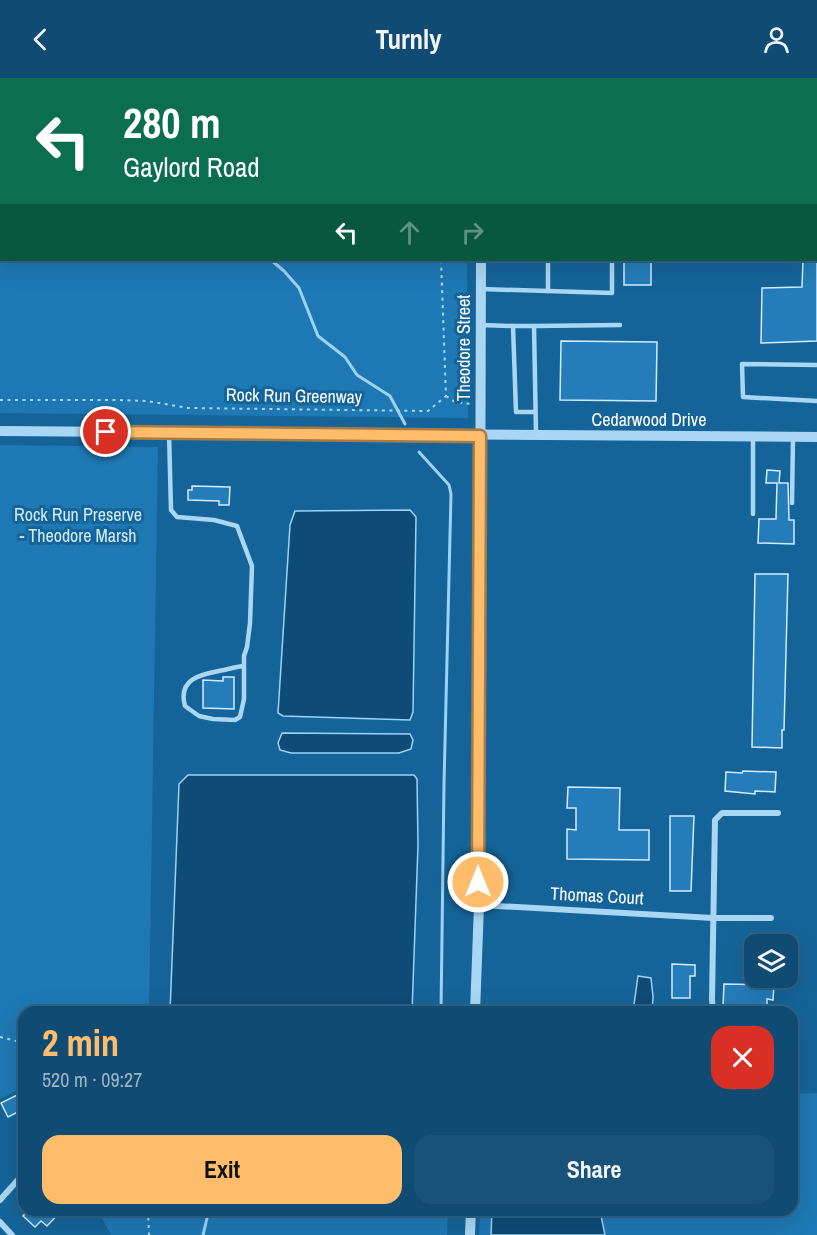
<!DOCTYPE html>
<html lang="en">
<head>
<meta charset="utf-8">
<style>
  body { margin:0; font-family:"Archivo Narrow",sans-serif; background:#195278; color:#f1f3f6; height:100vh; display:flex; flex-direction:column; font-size:22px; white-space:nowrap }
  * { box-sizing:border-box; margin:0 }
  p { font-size:20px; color:#9cb3c4 }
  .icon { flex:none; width:33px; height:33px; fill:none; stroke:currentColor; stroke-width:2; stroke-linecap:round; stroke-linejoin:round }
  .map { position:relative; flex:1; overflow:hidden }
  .panel { position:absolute; left:18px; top:928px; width:780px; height:210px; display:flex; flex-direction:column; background:#104b73; border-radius:18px; box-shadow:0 6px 24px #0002,0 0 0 2px #306385 }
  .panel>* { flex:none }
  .banner { position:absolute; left:0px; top:0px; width:818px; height:183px; box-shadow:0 6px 24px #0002,0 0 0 2px #306385; background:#0b6e4f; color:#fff; overflow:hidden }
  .fabs { position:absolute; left:744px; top:856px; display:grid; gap:12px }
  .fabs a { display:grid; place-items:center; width:54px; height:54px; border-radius:12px; background:#104b73; box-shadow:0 6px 24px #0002,0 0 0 2px #306385; font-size:30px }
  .pin { position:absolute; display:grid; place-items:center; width:51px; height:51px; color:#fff; margin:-26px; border:3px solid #fff; border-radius:50%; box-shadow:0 2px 6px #0007 }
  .me { position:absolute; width:66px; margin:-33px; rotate:0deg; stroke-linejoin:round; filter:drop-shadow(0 0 4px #0008) }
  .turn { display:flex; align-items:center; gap:21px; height:126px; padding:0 24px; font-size:27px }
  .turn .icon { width:78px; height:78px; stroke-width:2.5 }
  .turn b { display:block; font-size:42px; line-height:51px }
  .lanes { display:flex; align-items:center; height:57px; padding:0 24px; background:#0003; justify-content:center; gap:30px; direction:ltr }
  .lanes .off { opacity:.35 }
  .round { display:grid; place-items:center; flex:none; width:63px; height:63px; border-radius:18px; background:#195278 }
  .head { display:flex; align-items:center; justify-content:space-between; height:102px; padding:0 24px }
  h1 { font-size:36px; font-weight:800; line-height:45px; color:#ffbd6b }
  .action { display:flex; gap:12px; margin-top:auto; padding:12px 24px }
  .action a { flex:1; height:69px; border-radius:18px; background:#ffbd6b; color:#111; font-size:24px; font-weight:800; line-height:69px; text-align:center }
  .action a+a { background:#195278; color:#f1f3f6 }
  header { display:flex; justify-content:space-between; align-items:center; height:78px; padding:0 24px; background:#104b73; font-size:27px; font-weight:800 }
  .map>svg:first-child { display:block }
</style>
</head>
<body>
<header><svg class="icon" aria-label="back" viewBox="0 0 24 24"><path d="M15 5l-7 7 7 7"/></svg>Turnly<svg class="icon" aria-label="person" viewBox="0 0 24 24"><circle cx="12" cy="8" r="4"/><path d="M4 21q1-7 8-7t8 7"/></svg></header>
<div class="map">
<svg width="817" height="1157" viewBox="0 0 817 1157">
  <rect width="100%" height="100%" fill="#156499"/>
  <g fill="#1e78b3">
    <polygon points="0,0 465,0 2,2 2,182 467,182 468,340 0,335"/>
    <polygon points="0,367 158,369 149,934 24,934 24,1009 0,1021"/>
    <polygon points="817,1015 817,1157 479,1157 480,1133 792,1132 792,1016"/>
    <polygon points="98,1133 448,1133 447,1157 111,1157"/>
  </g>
  <g fill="#0e4b76" stroke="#9cd3f5" stroke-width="1.5">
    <polygon points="410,432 416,439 413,634 410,642 283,638 278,635 290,447 295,433"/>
    <polygon points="282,655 410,656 413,662 411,671 399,675 291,675 280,672 278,665"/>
    <polygon points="188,697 414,697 417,701 418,767 412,934 170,934 179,706"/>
    <polygon points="638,898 651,900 653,919 652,934 633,934"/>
    <polygon points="492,1132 600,1133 605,1157 491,1157"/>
  </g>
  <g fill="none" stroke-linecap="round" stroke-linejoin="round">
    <g stroke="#9cd3f5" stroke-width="3">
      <polyline points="77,0 77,2"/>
      <polyline points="271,182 284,193 299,210 318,258 345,279 357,297 390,318 405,346"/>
      <polyline points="419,374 449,407 451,416 444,706 441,934"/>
      <polyline points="203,1157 209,1132"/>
    </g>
  </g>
  <g fill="#247db8" stroke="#d1ecfd" stroke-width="1.5">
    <rect x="624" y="182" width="27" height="25"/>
    <polygon points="803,182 817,182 817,263 761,265 762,210 802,209"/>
    <polygon points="561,263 657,264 656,323 560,322"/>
    <polygon points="767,392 780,393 779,405 788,405 789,442 794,442 794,466 758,465 759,441 776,441 777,405 766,405"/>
    <polygon points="192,408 230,409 229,427 219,427 219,423 188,422 188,412 192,412"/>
    <polygon points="755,496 788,496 784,652 782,652 782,670 752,669"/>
    <polygon points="223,599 234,599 234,631 203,630 203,602 223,603"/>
    <polygon points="743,693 776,694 775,714 755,713 755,716 725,713 726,694 742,695"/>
    <polygon points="568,709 620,710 619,752 649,752 649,782 567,781 567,751 576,752 576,730 567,730"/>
    <polygon points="670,738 694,738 691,813 670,813"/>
    <polygon points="672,886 695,887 695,898 690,898 690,920 672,920"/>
    <polygon points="724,906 774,907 773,922 767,921 767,928 723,928"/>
    <polygon points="21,1015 24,1021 24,1031 8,1039 1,1025"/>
    <polygon points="28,1132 62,1132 47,1148 41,1143 35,1149 23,1138"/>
  </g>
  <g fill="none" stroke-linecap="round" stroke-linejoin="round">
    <g stroke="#a9d6f2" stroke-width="2" stroke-dasharray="3 4.5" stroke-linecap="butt">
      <polyline points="441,2 442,0"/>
      <polyline points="446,318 455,324 471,326"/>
      <polyline points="0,322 119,322 147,323 188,330 428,333 446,318 441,182"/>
      <polyline points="0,959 24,965"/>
      <polyline points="148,1132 149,1157"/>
    </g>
    <g stroke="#a9d6f2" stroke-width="4.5">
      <polyline points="481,211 612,215 612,182"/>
      <polyline points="548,213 548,182"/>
      <polyline points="481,247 513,248"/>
      <polyline points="534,248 513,248 516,334 535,334"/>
      <polyline points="817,287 742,286 743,319 817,323"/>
      <path d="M 169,354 L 171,432 L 177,439 L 214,442 L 237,448 L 252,488 L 250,545 L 247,569 L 244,578 L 244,621 L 240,639 L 235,642 L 213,641 L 199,638 L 185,628 C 177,599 204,596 224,592 C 231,590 236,589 243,588"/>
      <polyline points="536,355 534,248 620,247"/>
      <polyline points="753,359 753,436"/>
      <polyline points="792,425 793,359"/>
    </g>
    <g stroke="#a9d6f2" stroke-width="6">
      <polyline points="479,827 713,840 771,840"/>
      <polyline points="713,934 712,921 715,742 722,735 778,735"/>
      <polyline points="0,1122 24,1095"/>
      <polyline points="0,1144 12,1157"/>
    </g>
    <g stroke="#a9d6f2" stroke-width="10">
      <polyline points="482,2 482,0"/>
      <polyline points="0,353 817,359"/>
      <polyline points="475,934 479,827 481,182"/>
      <polyline points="470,1157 471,1132"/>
    </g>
  </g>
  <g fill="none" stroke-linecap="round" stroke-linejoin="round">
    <g stroke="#a67b46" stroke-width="15">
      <polyline id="route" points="106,354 480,358 478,804"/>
    </g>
    <use href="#route" stroke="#ffbd6b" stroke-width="10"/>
  </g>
  <g text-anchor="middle" stroke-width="6" stroke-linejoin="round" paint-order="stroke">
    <g font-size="18" fill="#fff" stroke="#156499">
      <text transform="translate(464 270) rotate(-90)" y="6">Theodore Street</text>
      <text transform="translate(294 318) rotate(1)" y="6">Rock Run Greenway</text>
      <text x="649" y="348">Cedarwood Drive</text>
      <text transform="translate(597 818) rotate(3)" y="6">Thomas Court</text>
    </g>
    <g font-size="18" fill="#d1ecfd" stroke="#156499">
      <text x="78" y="443">Rock Run Preserve<tspan x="78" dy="21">- Theodore Marsh</tspan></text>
    </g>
  </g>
</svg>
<div class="fabs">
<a><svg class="icon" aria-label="layers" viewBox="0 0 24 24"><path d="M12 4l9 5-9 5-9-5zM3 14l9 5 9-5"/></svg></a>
</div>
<div class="pin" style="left:106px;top:354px;background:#d93025"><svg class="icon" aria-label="arrive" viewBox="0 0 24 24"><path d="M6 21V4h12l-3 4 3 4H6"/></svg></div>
<svg class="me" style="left:478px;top:804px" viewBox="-20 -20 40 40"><circle r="17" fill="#ffbd6b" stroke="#fff" stroke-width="3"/><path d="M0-11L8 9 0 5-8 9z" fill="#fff"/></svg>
<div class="banner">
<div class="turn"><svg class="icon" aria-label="left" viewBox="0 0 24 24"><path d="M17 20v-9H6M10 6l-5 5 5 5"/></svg><div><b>280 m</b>Gaylord Road</div></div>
<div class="lanes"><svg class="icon" aria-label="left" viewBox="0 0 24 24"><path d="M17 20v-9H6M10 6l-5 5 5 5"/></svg><svg class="icon off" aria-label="ahead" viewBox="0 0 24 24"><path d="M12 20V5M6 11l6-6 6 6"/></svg><svg class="icon off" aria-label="right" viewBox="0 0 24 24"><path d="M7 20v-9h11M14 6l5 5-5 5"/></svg></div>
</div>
<section class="panel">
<div class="head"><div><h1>2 min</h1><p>520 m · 09:27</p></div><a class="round" style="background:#d93025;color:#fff"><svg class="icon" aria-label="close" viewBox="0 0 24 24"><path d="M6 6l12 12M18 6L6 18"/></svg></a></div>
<div class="action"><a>Exit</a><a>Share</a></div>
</section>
</div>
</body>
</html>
